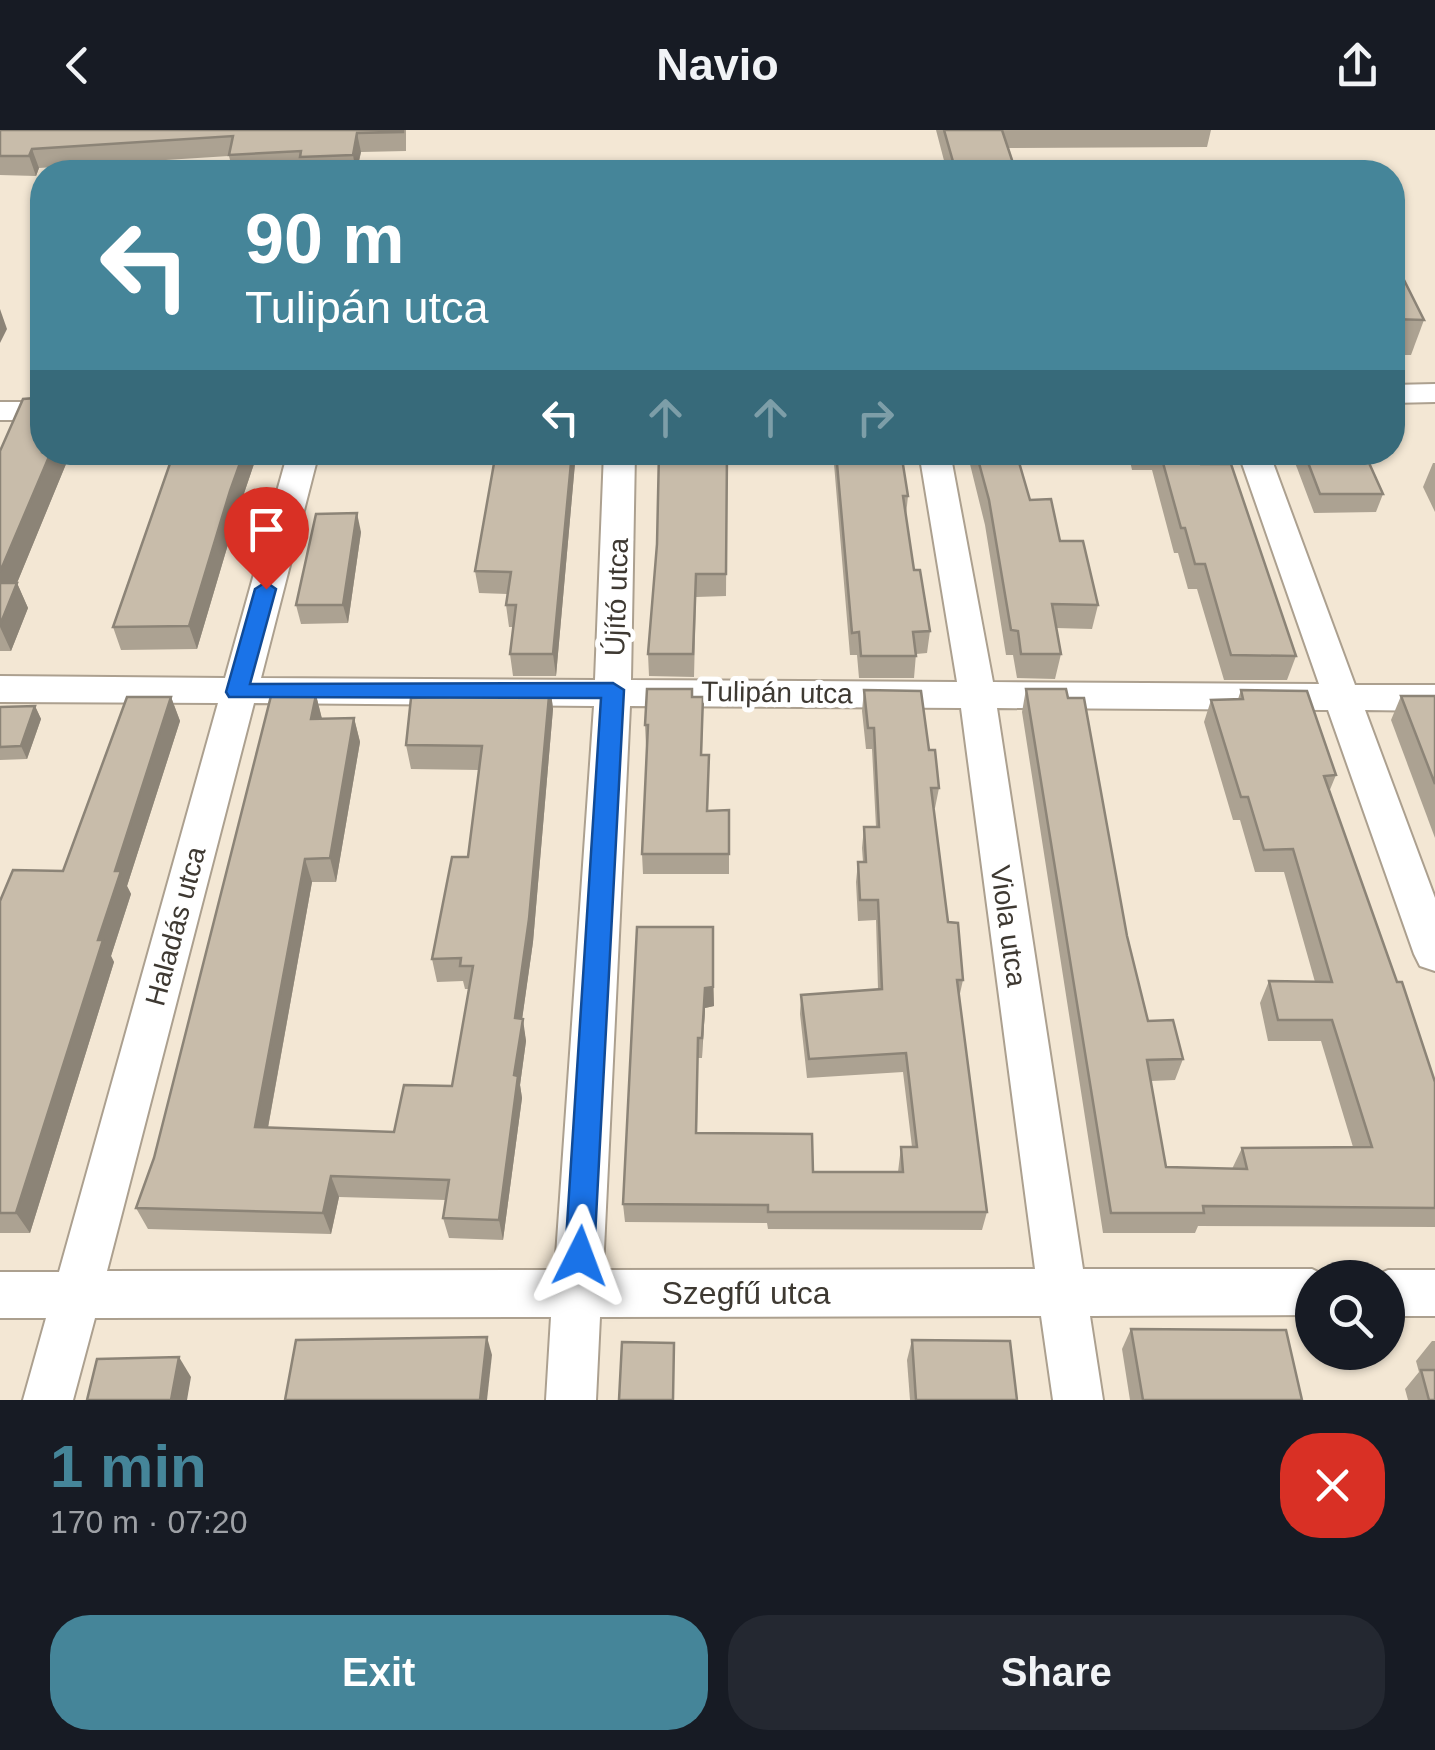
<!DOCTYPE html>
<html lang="en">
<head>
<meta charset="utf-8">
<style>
  body { margin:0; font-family:Arial,sans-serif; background:#242831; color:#f1f3f6; height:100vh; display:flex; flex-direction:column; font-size:38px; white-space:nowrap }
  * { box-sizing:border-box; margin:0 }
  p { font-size:32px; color:#9ea1a6 }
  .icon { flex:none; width:55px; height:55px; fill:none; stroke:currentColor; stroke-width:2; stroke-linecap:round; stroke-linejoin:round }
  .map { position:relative; height:1270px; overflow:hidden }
  .drawer { display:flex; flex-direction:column; background:#171b24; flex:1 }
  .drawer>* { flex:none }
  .banner { position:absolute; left:30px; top:30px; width:1375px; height:305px; border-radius:40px; box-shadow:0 2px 8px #0004; background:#458599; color:#fff; overflow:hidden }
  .buttons { position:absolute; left:1295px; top:1130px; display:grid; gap:20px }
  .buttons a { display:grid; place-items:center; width:110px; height:110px; border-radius:50%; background:#171b24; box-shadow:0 2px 8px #0004; font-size:50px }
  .pin { position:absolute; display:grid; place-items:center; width:85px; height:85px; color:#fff; margin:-102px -42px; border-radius:50% 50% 50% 0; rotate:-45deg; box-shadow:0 0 10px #0007 }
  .pin .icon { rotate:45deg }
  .me { position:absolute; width:110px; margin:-55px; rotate:3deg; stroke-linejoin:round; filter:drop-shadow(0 0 8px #0008) }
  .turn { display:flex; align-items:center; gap:35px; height:210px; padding:0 50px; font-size:45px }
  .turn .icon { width:130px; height:130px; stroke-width:2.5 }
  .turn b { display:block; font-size:70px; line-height:85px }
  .lanes { display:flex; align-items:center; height:95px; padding:0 50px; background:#0003; justify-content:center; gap:50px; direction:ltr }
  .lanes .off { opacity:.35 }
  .round { display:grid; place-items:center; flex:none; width:105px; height:105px; border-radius:40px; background:#242831 }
  .head { display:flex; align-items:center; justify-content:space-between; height:170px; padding:0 50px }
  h1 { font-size:60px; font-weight:700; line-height:75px; color:#458599 }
  .primary-button { display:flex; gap:20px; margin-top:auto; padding:20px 50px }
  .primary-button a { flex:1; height:115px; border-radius:40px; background:#458599; color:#fff; font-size:40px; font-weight:700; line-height:115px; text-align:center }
  .primary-button a+a { background:#242831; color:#f1f3f6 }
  header { display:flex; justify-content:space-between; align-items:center; height:130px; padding:0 50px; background:#171b24; font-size:45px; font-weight:700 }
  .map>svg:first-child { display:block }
</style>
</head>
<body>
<header><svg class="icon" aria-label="back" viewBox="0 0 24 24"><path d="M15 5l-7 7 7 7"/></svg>Navio<svg class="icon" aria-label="share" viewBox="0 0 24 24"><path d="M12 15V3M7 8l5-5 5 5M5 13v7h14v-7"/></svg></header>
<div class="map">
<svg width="1435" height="1270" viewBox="0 0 1435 1270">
  <rect width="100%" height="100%" fill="#f3e7d4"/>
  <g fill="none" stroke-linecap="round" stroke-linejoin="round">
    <g stroke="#aca08f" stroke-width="4">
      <g id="minor">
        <polygon points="1435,254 1435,272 1392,273 1392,255"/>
        <rect x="0" y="272" width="42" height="18"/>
        <path d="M 288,322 L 319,322 L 261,548 L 595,550 L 604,322 L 635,322 L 631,550 L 957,552 L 919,322 L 950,322 L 993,552 L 1319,554 L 1238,322 L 1269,322 L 1355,555 L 1435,555 L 1435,581 L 1365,580 L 1435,768 L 1435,841 L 1420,836 L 1414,824 L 1328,580 L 997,578 L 1083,1139 L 1312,1139 L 1330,1148 L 1312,1148 L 1312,1185 L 1090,1186 L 1103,1270 L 1053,1270 L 1041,1186 L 600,1187 L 596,1270 L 546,1270 L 551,1187 L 95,1188 L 73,1270 L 23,1270 L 46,1188 L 0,1188 L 0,1142 L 59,1142 L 218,573 L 0,572 L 0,546 L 225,548 ZM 254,573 L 594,576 L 555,1140 L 107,1141 ZM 630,576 L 961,578 L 1035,1139 L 603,1140 Z"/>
        <polygon points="1388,1140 1435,1140 1435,1186 1388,1186 1388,1148 1370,1148"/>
      </g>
    </g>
    <use href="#minor" fill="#fff" fill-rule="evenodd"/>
  </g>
  <g fill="#aca292">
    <polygon points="0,0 406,0 406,21 361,22 357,42 303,42 303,41 233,42 229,26 39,38 36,46 0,45"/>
    <polygon points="936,0 1211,0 1207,17 1008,18 1016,42 947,42"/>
    <polygon points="1392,126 1424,190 1411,225 1392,225"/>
    <polygon points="35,268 42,322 84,322 80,334 66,334 17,453 28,478 11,521 0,521 0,321"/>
    <polygon points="174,322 258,322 237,384 197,519 121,520 113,497"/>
    <polygon points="341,322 379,322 341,324"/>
    <polygon points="576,322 556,546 513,546 510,524 513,497 509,497 506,475 507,464 479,463 475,441"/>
    <polygon points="659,322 785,322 727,324 726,466 696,467 694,547 649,546 648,524 657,414"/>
    <polygon points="833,322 901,322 908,366 906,385 914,440 930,501 927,523 916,524 914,548 859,548 857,525 850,525"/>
    <polygon points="967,322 1023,322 1016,323 1030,370 1060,411 1098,475 1092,499 1056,498 1061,524 1055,549 1017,548 1013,525 1006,525 985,395"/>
    <polygon points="1128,322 1197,322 1201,334 1296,526 1287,550 1224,550 1197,459 1188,459 1178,423 1174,423 1152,340 1132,340"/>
    <polygon points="1291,322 1357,322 1383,364 1376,382 1314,383"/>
    <polygon points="1433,333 1435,333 1435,382 1423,357"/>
    <polygon points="361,402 348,493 301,494 296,475"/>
    <polygon points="550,555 553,579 533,812 522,889 526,911 520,955 522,968 503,1110 449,1108 443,1088 446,1070 339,1067 331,1104 148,1099 136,1078 316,565 322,589 354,588 360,612 336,752 312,752 268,998 394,1002 452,956 469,859 465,859 463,851 437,852 432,829 468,727 479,640 411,639 406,615 504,565"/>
    <polygon points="1026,559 1127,806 1148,891 1183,929 1175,950 1151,951 1166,1037 1232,1039 1242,1018 1353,1017 1321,911 1268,911 1260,873 1269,851 1315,852 1284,742 1255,742 1240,690 1233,690 1204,592 1211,570 1238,569 1241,560 1336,645 1329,662 1397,852 1435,952 1435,1097 1198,1096 1195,1103 1103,1103 1022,582"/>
    <polygon points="864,560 929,620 939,658 935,678 934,678 948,792 963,850 959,868 987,1082 982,1100 768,1099 767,1093 625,1092 623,1074 713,797 714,876 705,878 702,928 698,928 697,1003 813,1042 898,1042 901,1017 912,1017 903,942 807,948 800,884 801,865 878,859 876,790 858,791 856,752 858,732 863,732 862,718 864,697 876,697 872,619 866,619 862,581"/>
    <polygon points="1401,566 1435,566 1435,708 1391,590"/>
    <polygon points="171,567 180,591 127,756 131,764 111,826 114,832 30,1103 0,1103 0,771 63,741"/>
    <polygon points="693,567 703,567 702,625 709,625 708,681 729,680 729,744 643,744 642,724 647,616 646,616 645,595"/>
    <polygon points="35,576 41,589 27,629 0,630 0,577"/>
    <polygon points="1131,1199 1302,1270 1130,1270 1122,1219"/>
    <polygon points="912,1210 1017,1270 910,1270 907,1230"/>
    <polygon points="1432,1211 1435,1211 1435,1270 1408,1270 1405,1259 1419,1242 1416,1231"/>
  </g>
  <g fill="#8c8477">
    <polygon points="357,3 361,22 356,42 353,25"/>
    <polygon points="32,19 39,38 36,46 29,26"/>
    <polygon points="0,179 7,199 0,213"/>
    <polygon points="51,322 61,322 66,334 17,453 28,478 11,521 0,497 0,442"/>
    <polygon points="76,322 84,322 80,334"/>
    <polygon points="244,322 258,322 237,384 197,519 189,496 230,361"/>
    <polygon points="572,322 576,322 556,546 553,524"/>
    <polygon points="357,383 361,402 348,493 343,475"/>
    <polygon points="550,555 553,579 533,812 519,911 515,888"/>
    <polygon points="316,565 322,589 311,589"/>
    <polygon points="171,567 180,591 127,756 131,764 111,826 114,832 30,1103 16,1083 98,810 115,741"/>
    <polygon points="35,576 41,589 27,629 21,616"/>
    <polygon points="354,588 360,612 336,752 330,728"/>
    <polygon points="305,729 312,752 264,1019 255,997"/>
    <polygon points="713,857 714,876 705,878 702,928 705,858"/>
    <polygon points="523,889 526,911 520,955 522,968 503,1110 499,1090 514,945"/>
    <polygon points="331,1046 339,1067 331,1104 323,1083"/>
    <polygon points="487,1207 492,1225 487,1270 480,1270"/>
    <polygon points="179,1227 191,1247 187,1270 171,1270"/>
  </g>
  <g fill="#c8bcaa" stroke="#8c8477" stroke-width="2.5">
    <polygon points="0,0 403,0 403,2 357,3 353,25 300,27 301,21 229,25 233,6 32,19 29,26 0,26"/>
    <polygon points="944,0 1002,0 1016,42 956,42"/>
    <polygon points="1392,126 1424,190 1392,189"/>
    <polygon points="42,223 42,322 51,322 0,442 0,321 23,269 35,268 34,244"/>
    <polygon points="174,322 244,322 230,361 189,496 113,497"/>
    <polygon points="496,322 572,322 553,524 510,524 516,475 506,475 511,442 475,441"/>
    <polygon points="659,322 727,322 726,444 696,444 693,524 648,524 657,414"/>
    <polygon points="836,322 901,322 908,366 903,366 914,440 920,440 930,501 913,502 916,526 861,526 859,502 852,503"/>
    <polygon points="976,322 1016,322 1030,370 1051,369 1060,411 1083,411 1098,475 1052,474 1061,524 1021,524 1018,501 1011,500 989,370"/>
    <polygon points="1160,322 1197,322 1201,334 1231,334 1296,526 1231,525 1205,434 1195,434 1185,398 1181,398"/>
    <polygon points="1304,322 1365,324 1383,364 1320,364"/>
    <polygon points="357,383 343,475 296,475 316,384"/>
    <polygon points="0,453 17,453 0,495"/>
    <polygon points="506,555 550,555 529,789 515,888 523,889 514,945 518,946 499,1090 443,1088 449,1050 331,1046 323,1083 136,1078 154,1028 271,566 316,565 311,589 354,588 330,728 305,729 255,997 394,1002 404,955 452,956 473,836 460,836 461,828 432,829 452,727 468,727 482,616 406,615 411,568 504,565"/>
    <polygon points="647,559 692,559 692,567 703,567 701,625 709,625 707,681 729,680 729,724 642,724 648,595 645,595"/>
    <polygon points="1026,559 1066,559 1068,568 1084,568 1127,806 1148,891 1173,890 1183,929 1147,930 1166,1037 1247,1039 1242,1018 1372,1017 1332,890 1278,890 1269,851 1332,852 1293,719 1264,720 1248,667 1241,667 1211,570 1243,569 1241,560 1307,561 1336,645 1324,646 1397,852 1402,852 1435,952 1435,1078 1203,1076 1204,1083 1111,1083"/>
    <polygon points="864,560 921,561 929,620 935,620 939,658 931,658 948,792 958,793 963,850 957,850 987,1082 768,1082 768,1075 623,1074 637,797 713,797 713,857 705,858 702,908 698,908 696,1003 812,1004 813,1042 903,1042 901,1017 917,1017 906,923 809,929 801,865 882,859 878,770 860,770 858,732 866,732 864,697 879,697 874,598 868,598"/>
    <polygon points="1401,566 1435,566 1435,654"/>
    <polygon points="127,567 171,567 115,741 121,741 98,810 103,810 16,1083 0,1083 0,771 13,740 63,741"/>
    <polygon points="35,576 21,616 0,617 0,577"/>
    <polygon points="1131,1199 1286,1200 1302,1270 1143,1270"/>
    <polygon points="487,1207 480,1270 285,1270 296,1210"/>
    <polygon points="912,1210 1010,1211 1017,1270 916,1270"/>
    <polygon points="622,1212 674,1213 673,1270 619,1270"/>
    <polygon points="179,1227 171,1270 87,1270 97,1229"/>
    <polygon points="1421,1240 1435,1240 1435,1270 1429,1270"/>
  </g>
  <polygon fill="#1a73e8" stroke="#114b97" stroke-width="2.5" points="266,452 276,459 250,554 613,553 624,560 594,1126 590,1136 580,1140 570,1136 565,1126 601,568 229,567 226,562 255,459"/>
  <g text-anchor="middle" stroke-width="10" stroke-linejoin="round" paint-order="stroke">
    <g font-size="28" fill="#3e3932" stroke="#fff">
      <text transform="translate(616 467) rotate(-88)" y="10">Újító utca</text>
      <text transform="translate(777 562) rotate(1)" y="10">Tulipán utca</text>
      <text transform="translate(175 796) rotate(-75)" y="10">Haladás utca</text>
      <text transform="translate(1009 796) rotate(82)" y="10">Viola utca</text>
    </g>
    <g font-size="32" fill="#3e3932" stroke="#fff">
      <text x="746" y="1174">Szegfű utca</text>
    </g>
  </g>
</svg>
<div class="buttons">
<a><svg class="icon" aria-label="search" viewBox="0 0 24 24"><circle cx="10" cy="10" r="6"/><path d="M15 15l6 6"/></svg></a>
</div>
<div class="pin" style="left:266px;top:459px;background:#d93025"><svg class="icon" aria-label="arrive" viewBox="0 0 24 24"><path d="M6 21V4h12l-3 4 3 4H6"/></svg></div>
<svg class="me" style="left:580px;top:1126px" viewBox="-20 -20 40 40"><path d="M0-17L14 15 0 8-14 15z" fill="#1a73e8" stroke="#fff" stroke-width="4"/></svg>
<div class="banner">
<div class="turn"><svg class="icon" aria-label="left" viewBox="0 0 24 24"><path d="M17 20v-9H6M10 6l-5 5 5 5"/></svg><div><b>90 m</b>Tulipán utca</div></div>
<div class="lanes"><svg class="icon" aria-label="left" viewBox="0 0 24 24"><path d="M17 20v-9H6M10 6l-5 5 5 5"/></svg><svg class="icon off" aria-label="ahead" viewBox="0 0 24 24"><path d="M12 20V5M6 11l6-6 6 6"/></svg><svg class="icon off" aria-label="ahead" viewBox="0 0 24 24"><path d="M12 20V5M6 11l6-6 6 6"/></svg><svg class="icon off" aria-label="right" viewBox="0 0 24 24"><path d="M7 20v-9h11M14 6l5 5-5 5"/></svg></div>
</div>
</div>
<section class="drawer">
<div class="head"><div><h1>1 min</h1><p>170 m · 07:20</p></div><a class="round" style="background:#d93025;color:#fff"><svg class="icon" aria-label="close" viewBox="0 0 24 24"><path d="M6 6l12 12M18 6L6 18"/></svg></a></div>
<div class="primary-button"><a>Exit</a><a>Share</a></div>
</section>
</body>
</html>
